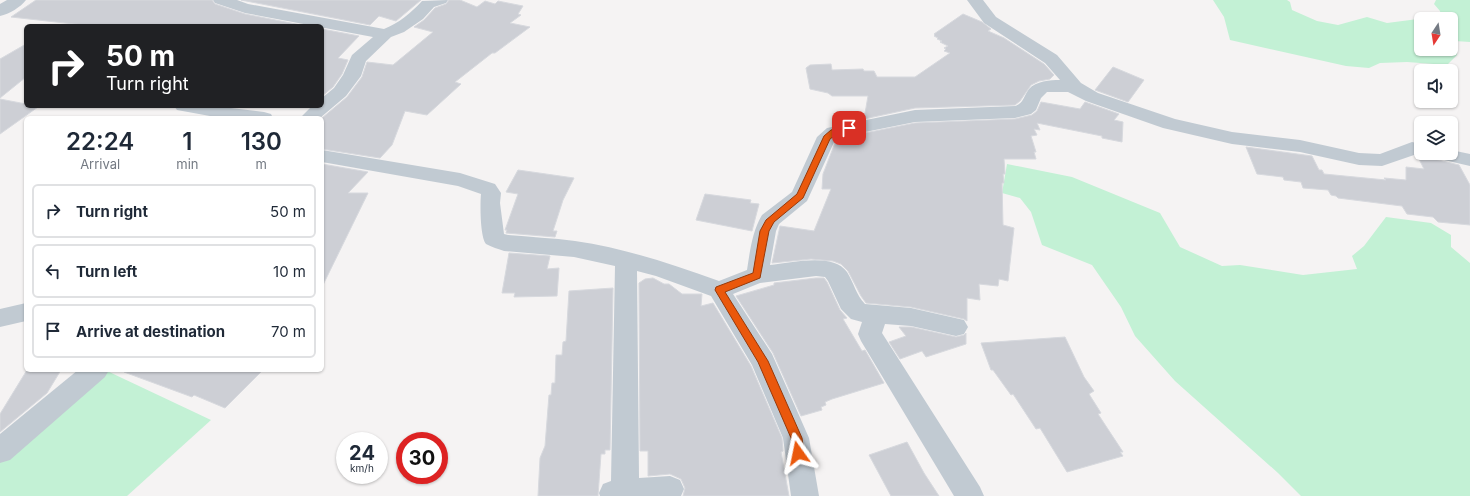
<!DOCTYPE html>
<html lang="en">
<head>
<meta charset="utf-8">
<style>
  body { margin:0; font-family:Inter,sans-serif; background:#f2f2f3; color:#1f2937; height:100vh; display:flex; flex-direction:column; font-size:15px; white-space:nowrap }
  * { box-sizing:border-box; margin:0 }
  p { font-size:13px; color:#747a83 }
  .icon { flex:none; width:22px; height:22px; fill:none; stroke:currentColor; stroke-width:2; stroke-linecap:round; stroke-linejoin:round }
  .map { position:relative; flex:1; overflow:hidden }
  .panel { position:absolute; left:24px; top:116px; width:300px; height:256px; display:flex; flex-direction:column; background:#fff; border-radius:6px; box-shadow:0 1px 3px #0004 }
  .panel>* { flex:none }
  .guide { position:absolute; left:24px; top:24px; width:300px; height:84px; border-radius:6px; box-shadow:0 1px 3px #0004; background:#202124; color:#fff; overflow:hidden }
  .needle { width:26px; rotate:192deg }
  .buttons { position:absolute; left:1414px; top:12px; display:grid; gap:8px }
  .buttons a { display:grid; place-items:center; width:44px; height:44px; border-radius:6px; background:#fff; box-shadow:0 1px 3px #0004; font-size:20px }
  .speed { position:absolute; left:336px; top:432px; display:flex; gap:8px; font-size:20px; font-weight:700; text-align:center }
  .speed>* { display:grid; place-content:center; width:52px; height:52px; border-radius:50%; background:#fff; box-shadow:0 1px 3px #0004; line-height:1 }
  .speed small { font-size:10px; font-weight:400 }
  .speed .limit { border:6px solid #d22; background:#fff; color:#111 }
  .pin { position:absolute; display:grid; place-items:center; width:34px; height:34px; color:#fff; margin:-17px; border-radius:8px; box-shadow:0 2px 6px #0006 }
  .me { position:absolute; width:44px; margin:-22px; rotate:348deg; stroke-linejoin:round; filter:drop-shadow(0 0 3px #0008) }
  .turn { display:flex; align-items:center; gap:14px; height:84px; padding:0 16px; font-size:18px }
  .turn .icon { width:52px; height:52px; stroke-width:2.5 }
  .turn b { display:block; font-size:28px; line-height:34px }
  .eta { display:flex; justify-content:space-evenly; align-items:center; height:68px; text-align:center }
  .eta b { font-size:24px; font-weight:600; line-height:28px }
  ul { padding:0; list-style:none }
  li { display:flex; align-items:center; gap:12px; height:54px; margin:0 8px 6px; padding:0 8px; border:2px solid #e0e1e3; border-radius:6px }
  li div { flex:1 }
  li b { display:block; font-size:15px }
  li em { font-style:normal }
  .map>svg:first-child { display:block }
</style>
</head>
<body>
<div class="map">
<svg width="1470" height="496" viewBox="0 0 1470 496">
  <rect width="100%" height="100%" fill="#f5f3f3"/>
  <g fill="#c3f1d5">
    <polygon points="1213,0 1287,0 1290,2 1292,10 1317,21 1338,25 1367,17 1387,23 1418,19 1434,19 1421,19 1421,49 1451,49 1451,19 1442,19 1440,11 1434,4 1436,0 1470,0 1470,42 1455,41 1457,55 1447,65 1407,62 1380,63 1369,68 1346,66 1230,40 1224,17"/>
    <polygon points="1007,164 1072,177 1160,213 1180,247 1222,266 1240,265 1303,275 1357,269 1352,256 1364,246 1386,217 1431,223 1451,235 1451,247 1470,263 1470,496 1301,496 1278,473 1175,381 1135,336 1121,307 1092,265 1042,245 1031,212 1020,198 1002,193"/>
    <polygon points="105,370 211,420 127,496 0,496 0,462"/>
  </g>
  <g fill="#cdcfd5" stroke="#d7d9de">
    <polygon points="36,0 212,0 215,4 245,14 306,26 92,26 11,17"/>
    <polygon points="241,0 421,0 396,21 379,16 370,25"/>
    <polygon points="449,0 460,0 477,7 485,1 495,4 498,1 523,6 518,14 521,15 510,23 530,27 495,53 492,53 455,82 461,84 427,115 405,111 392,145 380,158 322,149 322,118 347,97 362,77 367,62 393,65 433,32 414,27 424,20 435,8 446,4"/>
    <polygon points="963,14 982,22 991,29 988,31 1004,38 1044,64 1054,75 1050,79 1039,81 1031,85 1020,101 1015,105 915,108 864,119 868,96 832,96 828,93 810,89 806,68 810,65 831,64 832,70 863,69 864,71 874,71 877,77 915,77 950,53 944,51 946,49 944,48 948,46 940,42 942,41 937,39 938,38 934,36 935,35 934,34"/>
    <polygon points="322,29 359,36 338,58 348,60 342,74 333,87 322,96"/>
    <polygon points="26,44 26,77 0,98 0,59"/>
    <polygon points="1113,67 1144,80 1128,102 1095,90"/>
    <polygon points="0,99 26,104 26,106 38,107 0,134"/>
    <polygon points="1041,102 1080,109 1085,102 1119,114 1114,120 1123,122 1122,142 1102,138 1102,136 1037,123 1040,130 1034,129 1037,135 1031,136 1036,152 1034,152 1036,159 1004,159 1005,174 1003,174 1004,183 1002,183 1003,225 1014,228 1008,281 999,279 998,286 979,284 980,300 967,298 967,321 964,319 911,307 866,303 861,296 848,271 841,264 833,261 811,259 772,263 780,226 814,231 831,189 822,189 823,174 835,143 858,145 860,134 915,123 1015,119 1032,115 1037,111"/>
    <polygon points="1246,147 1312,156 1319,170 1322,170 1324,174 1386,180 1384,178 1406,180 1406,167 1424,169 1418,157 1430,158 1459,165 1470,185 1470,225 1438,222 1433,217 1407,214 1402,206 1338,198 1336,196 1331,195 1328,190 1303,188 1301,182 1284,180 1283,177 1257,174"/>
    <polygon points="322,164 368,172 348,193 368,193 322,287"/>
    <polygon points="518,170 574,178 563,200 553,231 557,231 555,237 506,233 507,230 505,230 518,194 506,192"/>
    <polygon points="705,194 751,200 750,203 759,204 752,231 696,220"/>
    <polygon points="509,253 550,256 547,269 559,268 557,296 514,297 515,293 502,293"/>
    <polygon points="653,278 664,284 669,284 682,294 702,294 701,306 713,303 751,366 782,438 783,451 781,452 789,496 683,496 685,488 681,479 670,474 648,476 648,451 640,451 639,283 645,279"/>
    <polygon points="816,278 824,278 827,282 840,310 847,318 843,319 862,351 865,350 884,383 832,399 825,402 826,405 821,407 822,410 801,416 773,353 736,296 774,285 774,283"/>
    <polygon points="613,288 610,450 605,450 605,454 601,454 598,496 538,496 540,458 545,446 549,395 551,395 552,383 555,383 556,355 562,355 563,342 566,341 569,291"/>
    <polygon points="899,327 911,327 956,337 964,335 966,333 966,344 926,357 922,351 900,359 889,342 906,336"/>
    <polygon points="1065,337 1084,377 1094,391 1089,394 1101,413 1098,414 1123,452 1120,452 1123,456 1067,472 1040,428 1036,429 1013,394 1011,395 993,370 991,370 981,343"/>
    <polygon points="27,370 61,370 47,393 0,432 0,414"/>
    <polygon points="124,370 263,370 225,408 194,395 192,397 124,372"/>
    <polygon points="907,442 924,473 939,496 891,496 869,455"/>
  </g>
  <g fill="none" stroke-linecap="round" stroke-linejoin="round">
    <g fill="#c1cad2" fill-rule="evenodd">
      <path d="M 7,0 L 26,0 C 21,7 9,14 0,16 L 0,4 Z"/>
      <path d="M 213,0 L 237,0 L 248,4 L 384,29 C 399,23 411,13 422,1 L 448,0 L 446,3 L 434,7 L 423,19 L 404,32 L 391,37 L 366,61 L 361,76 L 346,96 L 320,118 L 300,118 L 312,106 L 322,106 L 322,98 L 334,88 L 343,75 L 352,55 L 373,37 L 245,13 L 215,3 Z"/>
      <path d="M 967,0 L 983,0 L 996,17 L 1057,55 L 1081,83 L 1098,93 L 1175,119 L 1232,132 L 1300,140 L 1359,153 L 1380,154 L 1412,142 L 1421,144 L 1421,153 L 1451,153 L 1451,150 L 1470,154 L 1470,166 L 1431,157 L 1429,153 L 1421,156 L 1414,155 L 1382,166 L 1359,165 L 1300,152 L 1232,144 L 1163,128 L 1086,101 L 1068,92 L 1047,92 L 1041,98 L 1036,110 L 1031,114 L 1015,118 L 915,122 L 840,137 L 835,140 L 807,201 L 779,224 L 776,231 L 770,265 C 791,263 833,252 847,272 C 854,283 856,295 865,304 L 911,308 L 964,320 L 968,327 L 964,334 L 956,336 L 911,326 L 885,324 L 882,333 L 980,487 L 984,496 L 954,496 L 861,341 L 858,334 L 862,322 L 851,319 L 841,309 L 828,281 L 825,277 L 816,276 L 760,283 L 733,294 L 772,354 L 809,438 L 819,496 L 791,496 L 783,438 L 752,365 L 711,296 L 656,276 L 637,271 L 639,478 L 670,476 L 680,480 L 684,489 L 681,496 L 600,496 L 599,493 L 603,484 L 611,481 L 615,266 L 574,257 L 504,251 C 499,249 491,247 486,244 C 480,237 480,203 481,194 L 458,186 L 322,162 L 322,150 L 460,173 L 495,184 L 501,193 L 500,203 L 504,234 L 508,235 C 530,237 553,238 575,241 C 624,248 672,264 719,281 L 747,270 C 750,251 752,232 762,215 L 792,192 L 817,137 L 827,128 L 915,110 L 1015,106 C 1023,104 1024,96 1029,89 C 1036,81 1050,80 1060,80 L 1045,63 L 984,23 Z"/>
      <polygon points="174,106 214,106 264,112 271,114 273,118 221,118 177,110"/>
      <polygon points="26,303 26,321 0,327 0,309"/>
      <polygon points="78,370 109,370 105,377 10,460 0,463 0,434"/>
    </g>
  </g>
  <polygon fill="#ea580c" stroke="#983908" points="846,126 852,126 853,128 852,130 837,134 830,139 803,198 774,222 769,231 760,278 725,292 768,361 802,438 804,453 802,456 798,458 795,456 791,438 758,362 715,290 716,287 753,273 760,231 766,220 797,194 824,136 831,130"/>
</svg>
<div class="buttons">
<a><svg class="needle" viewBox="-14 -14 28 28"><path d="M0-13l5 13h-10z" fill="#e53935"/><path d="M0 13l5-13h-10z" fill="#747a83"/></svg></a>
<a><svg class="icon" aria-label="sound" viewBox="0 0 24 24"><path d="M4 9h4l5-4v14l-5-4H4zM17 9q2 3 0 6"/></svg></a>
<a><svg class="icon" aria-label="layers" viewBox="0 0 24 24"><path d="M12 4l9 5-9 5-9-5zM3 14l9 5 9-5"/></svg></a>
</div>
<div class="speed"><div>24<small>km/h</small></div><div class="limit">30</div></div>
<div class="pin" style="left:849px;top:128px;background:#d93025"><svg class="icon" aria-label="arrive" viewBox="0 0 24 24"><path d="M6 21V4h12l-3 4 3 4H6"/></svg></div>
<svg class="me" style="left:798px;top:453px" viewBox="-20 -20 40 40"><path d="M0-17L14 15 0 8-14 15z" fill="#ea580c" stroke="#fff" stroke-width="4"/></svg>
<div class="guide">
<div class="turn"><svg class="icon" aria-label="right" viewBox="0 0 24 24"><path d="M7 20v-9h11M14 6l5 5-5 5"/></svg><div><b>50 m</b>Turn right</div></div>
</div>
<section class="panel">
<div class="eta">
<div><b>22:24</b><p>Arrival</p></div>
<div><b>1</b><p>min</p></div>
<div><b>130</b><p>m</p></div>
</div>
<ul>
<li><svg class="icon" aria-label="right" viewBox="0 0 24 24"><path d="M7 20v-9h11M14 6l5 5-5 5"/></svg><div><b>Turn right</b></div><em>50 m</em></li>
<li><svg class="icon" aria-label="left" viewBox="0 0 24 24"><path d="M17 20v-9H6M10 6l-5 5 5 5"/></svg><div><b>Turn left</b></div><em>10 m</em></li>
<li><svg class="icon" aria-label="arrive" viewBox="0 0 24 24"><path d="M6 21V4h12l-3 4 3 4H6"/></svg><div><b>Arrive at destination</b></div><em>70 m</em></li>
</ul>
</section>
</div>
</body>
</html>
